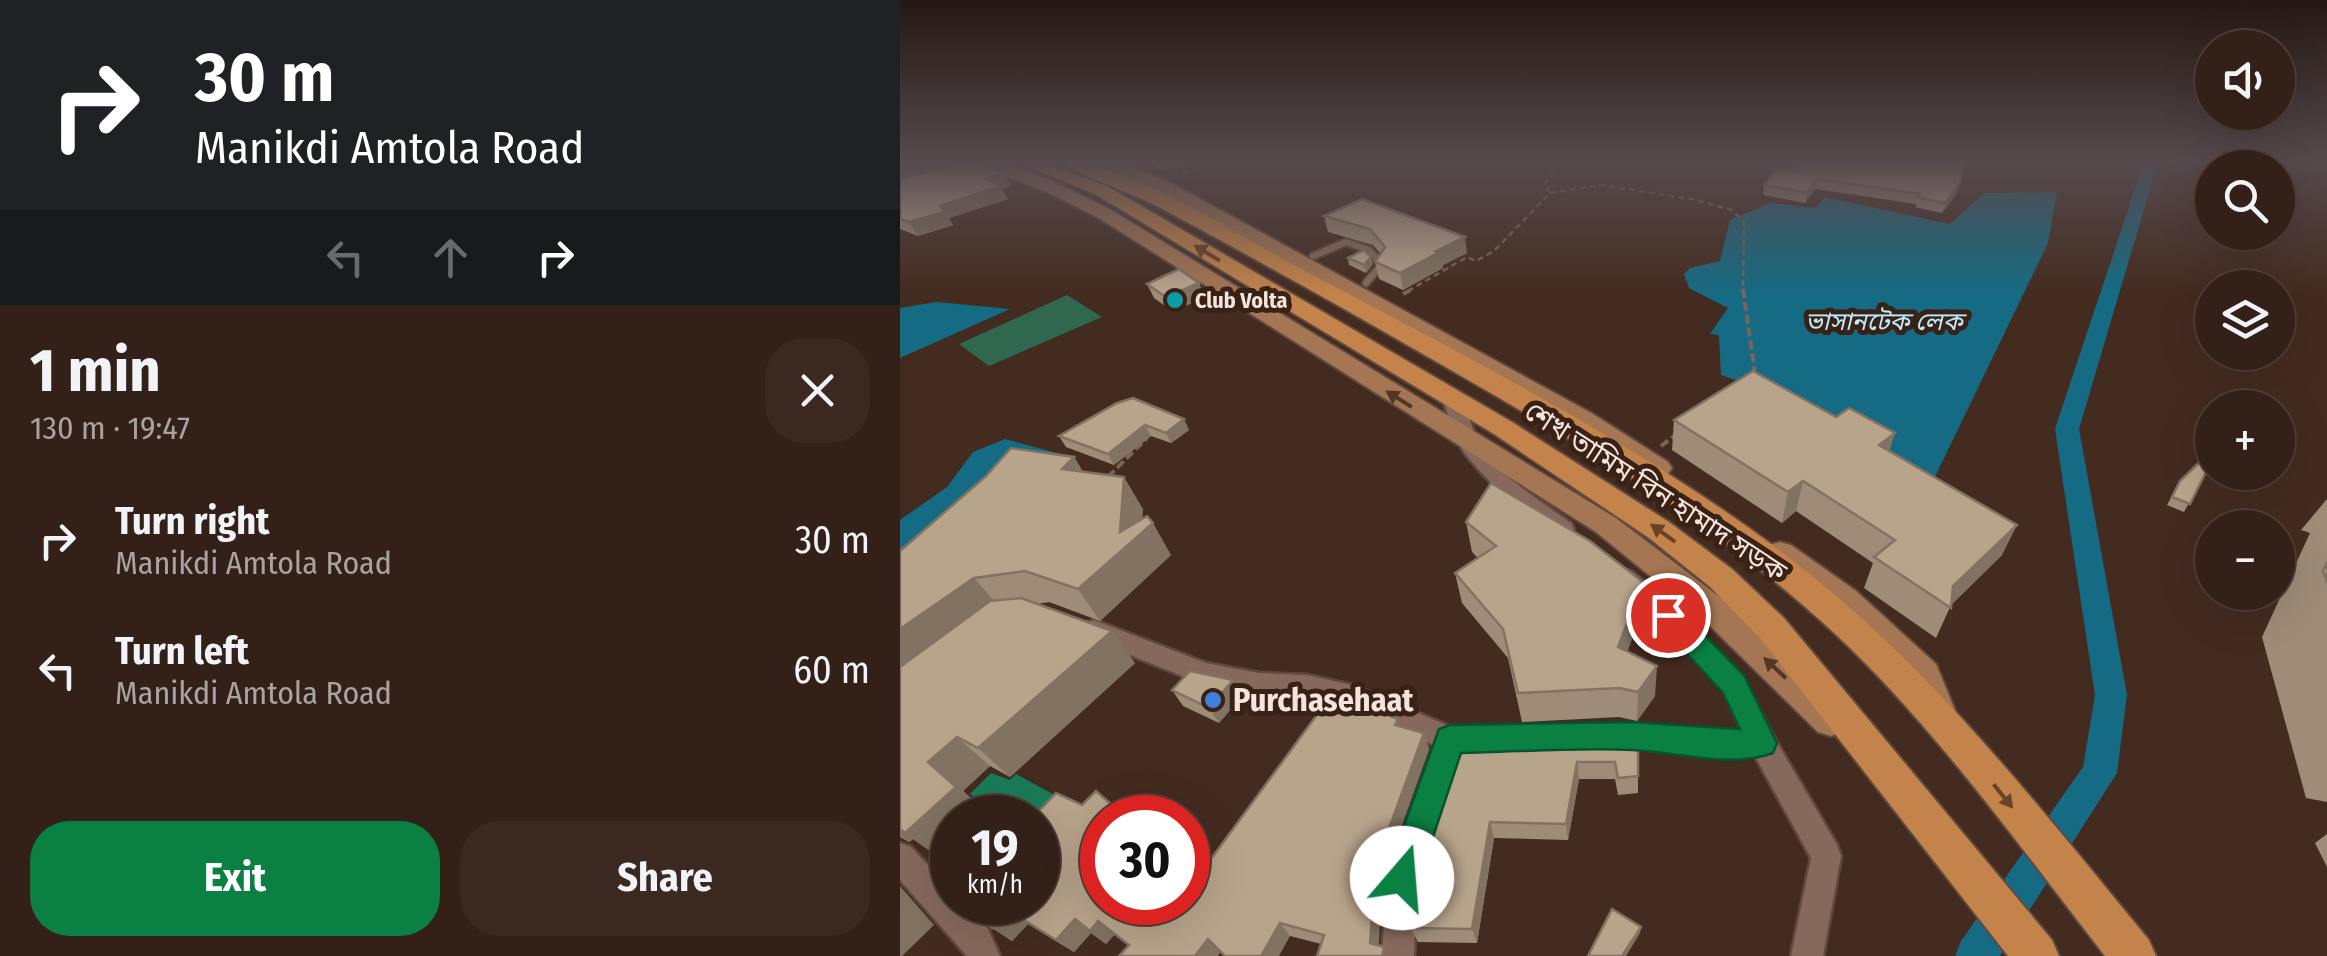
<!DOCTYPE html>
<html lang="en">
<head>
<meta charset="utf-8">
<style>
  body { margin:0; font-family:"Fira Sans Condensed","Noto Sans Bengali",sans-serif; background:#3b2821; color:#f1f3f6; height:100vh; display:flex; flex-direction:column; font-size:38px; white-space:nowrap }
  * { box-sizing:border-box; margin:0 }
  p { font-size:32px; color:#a9a3a2 }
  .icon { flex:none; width:55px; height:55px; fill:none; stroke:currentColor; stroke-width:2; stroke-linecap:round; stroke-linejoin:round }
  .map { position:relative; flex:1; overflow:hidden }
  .panel { display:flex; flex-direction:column; background:#332018; width:900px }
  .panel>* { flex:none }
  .banner { background:#202124; color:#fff; overflow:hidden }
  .tools { position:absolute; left:1295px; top:30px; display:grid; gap:20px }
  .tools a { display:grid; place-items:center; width:100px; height:100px; border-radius:50%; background:#332018; box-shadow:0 10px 40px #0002,0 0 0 2px #4e3e37; font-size:50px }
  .speed { position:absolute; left:30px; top:795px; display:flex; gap:20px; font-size:50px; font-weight:700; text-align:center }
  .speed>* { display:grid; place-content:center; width:130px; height:130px; border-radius:50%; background:#332018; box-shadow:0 10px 40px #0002,0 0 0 2px #4e3e37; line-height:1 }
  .speed small { font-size:25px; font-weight:400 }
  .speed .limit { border:15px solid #d22; background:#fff; color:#111 }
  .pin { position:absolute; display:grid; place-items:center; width:85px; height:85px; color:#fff; margin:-42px; border:5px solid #fff; border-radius:50%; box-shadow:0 2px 10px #0007 }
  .me { position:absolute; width:110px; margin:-55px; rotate:18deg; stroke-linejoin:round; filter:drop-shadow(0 0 8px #0008) }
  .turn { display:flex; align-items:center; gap:35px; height:210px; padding:0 30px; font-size:45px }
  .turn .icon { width:130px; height:130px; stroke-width:2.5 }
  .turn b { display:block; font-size:70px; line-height:85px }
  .lanes { display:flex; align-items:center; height:95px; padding:0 30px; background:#0003; justify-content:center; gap:50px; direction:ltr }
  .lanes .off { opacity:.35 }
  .round { display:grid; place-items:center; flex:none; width:105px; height:105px; border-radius:40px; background:#3b2821 }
  .overview { display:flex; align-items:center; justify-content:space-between; height:170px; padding:0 30px }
  h1 { font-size:60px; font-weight:700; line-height:75px }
  .primary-button { display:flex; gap:20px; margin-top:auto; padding:20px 30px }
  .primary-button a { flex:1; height:115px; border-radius:40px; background:#0b8043; color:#fff; font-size:40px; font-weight:700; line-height:115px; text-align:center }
  .primary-button a+a { background:#3b2821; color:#f1f3f6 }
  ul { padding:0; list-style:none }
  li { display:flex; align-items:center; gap:30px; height:130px; padding:0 30px }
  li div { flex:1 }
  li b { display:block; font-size:38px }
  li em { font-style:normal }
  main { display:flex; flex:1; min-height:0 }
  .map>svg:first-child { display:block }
</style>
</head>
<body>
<main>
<section class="panel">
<div class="banner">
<div class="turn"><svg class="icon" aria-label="right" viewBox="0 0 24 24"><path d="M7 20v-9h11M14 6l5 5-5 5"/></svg><div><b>30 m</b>Manikdi Amtola Road</div></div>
<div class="lanes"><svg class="icon off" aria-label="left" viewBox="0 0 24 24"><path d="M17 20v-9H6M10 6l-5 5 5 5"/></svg><svg class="icon off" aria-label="ahead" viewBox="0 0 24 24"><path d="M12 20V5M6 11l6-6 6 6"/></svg><svg class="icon" aria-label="right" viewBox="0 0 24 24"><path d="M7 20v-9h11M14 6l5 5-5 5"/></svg></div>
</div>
<div class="overview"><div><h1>1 min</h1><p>130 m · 19:47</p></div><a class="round"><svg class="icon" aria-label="close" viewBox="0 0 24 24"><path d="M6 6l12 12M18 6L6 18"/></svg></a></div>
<ul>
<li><svg class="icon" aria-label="right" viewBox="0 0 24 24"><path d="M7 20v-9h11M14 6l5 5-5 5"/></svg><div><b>Turn right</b><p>Manikdi Amtola Road</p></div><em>30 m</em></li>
<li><svg class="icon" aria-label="left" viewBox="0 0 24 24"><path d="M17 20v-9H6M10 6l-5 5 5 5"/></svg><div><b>Turn left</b><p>Manikdi Amtola Road</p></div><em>60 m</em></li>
</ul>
<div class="primary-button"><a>Exit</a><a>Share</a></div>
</section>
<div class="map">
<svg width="1427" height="956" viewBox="0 0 1427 956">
  <rect width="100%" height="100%" fill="#442b20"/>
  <polygon fill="#2f684f" points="167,295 202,317 89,366 59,344"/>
  <polygon fill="#187c57" points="91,773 110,780 116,774 158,797 138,818 89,817 93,812 70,794"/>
  <g fill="#156b83">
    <polygon points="1157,192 1148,243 1032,483 915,407 821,375 819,335 810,334 828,308 789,288 784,274 790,268 820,261 830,220 870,203 916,208 925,197 1050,224 1084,193"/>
    <polygon points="36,302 110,309 0,358 0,308"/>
    <polygon points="105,439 176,458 155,477 0,577 0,520 47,487 73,452"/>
  </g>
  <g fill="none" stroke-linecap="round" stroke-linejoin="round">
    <polygon fill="#156b83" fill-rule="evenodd" points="1244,162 1258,162 1179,429 1227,695 1217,773 1100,956 1055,956 1061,941 1183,767 1195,695 1155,429"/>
    <g stroke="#5f493f" stroke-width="10">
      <polyline id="service" points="413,256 446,242 469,250 482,264 466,283"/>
    </g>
    <g stroke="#5f493f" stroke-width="5">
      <g id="minor">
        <path d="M 551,392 C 569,399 570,430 580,446 C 603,478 639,500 671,523 L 674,529 L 671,535 C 647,542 575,470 562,449 C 553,434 548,414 542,397 Z"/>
        <polygon points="724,569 732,572 776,608 842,676 872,734 937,845 941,856 923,956 891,956 911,858 855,756 820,757 731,748 559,751 517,878 514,956 482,956 487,878 534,745 452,708 407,697 359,695 305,685 185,637 182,630 185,623 194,620 306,663 359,673 407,675 456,686 551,727 731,724 842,731 824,692 760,622 716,584 713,578 716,572"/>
        <polygon points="0,843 11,847 52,891 52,902 64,902 88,929 100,956 67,956 0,880"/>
      </g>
    </g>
    <g stroke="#5f493f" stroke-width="4">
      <g id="secondary">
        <path d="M 72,162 C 119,159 170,190 211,210 L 716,518 L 825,601 L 944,708 L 949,720 L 944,732 L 931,736 L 918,732 L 803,619 L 696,532 L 199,218 L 149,193 Z"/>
        <polygon points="197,162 218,162 271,183 693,414 768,462 772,468 768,474 748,474 675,426 259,191"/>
        <polygon points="880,542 891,545 956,591 1036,664 1057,715 1052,727 1039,731 1026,727 1010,684 934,609 869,561 865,553 869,545"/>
      </g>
    </g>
    <g stroke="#5f493f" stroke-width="4">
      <g id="primary">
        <polygon points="118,162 139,162 207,186 612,422 769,522 832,569 884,618 1152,940 1159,956 1108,956 860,638 810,587 749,538 594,434 195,194"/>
        <path d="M 164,162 C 221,159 337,234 390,263 C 569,358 778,462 933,593 C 1053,695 1149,819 1249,940 L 1256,956 L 1205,956 C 1123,851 1045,741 950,648 C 821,523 664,435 509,346 C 427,299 343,252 259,207 C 233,193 183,178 164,162 Z"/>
      </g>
    </g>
    <g stroke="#7a6359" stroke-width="2.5" stroke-dasharray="6 4" stroke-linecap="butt">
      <polyline points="282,173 331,162"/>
      <polyline points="650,193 700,185 792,199 832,210 844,222 843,291"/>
      <polyline points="508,291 567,257 576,261 594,251 650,193 644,184 663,162"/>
    </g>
    <g stroke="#7a6359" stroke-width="4" stroke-dasharray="9 4" stroke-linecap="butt">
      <polyline points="843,289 855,374"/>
      <polyline points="503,294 512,289"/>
      <polyline points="761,446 777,434"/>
      <polyline points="208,477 247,438"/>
    </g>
    <use href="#service" stroke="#86695c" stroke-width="6"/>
    <use href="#minor" fill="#86695c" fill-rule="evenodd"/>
    <use href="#secondary" fill="#a47653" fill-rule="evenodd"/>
    <use href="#primary" fill="#c3834a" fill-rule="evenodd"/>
  </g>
  <g fill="#9e8c78">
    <polygon points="0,162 52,162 54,165 104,173 111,186 102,189 108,199 49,218 53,225 18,236 0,229"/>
    <polygon points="230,162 299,162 263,170 241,162 236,164"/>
    <polygon points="891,162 1063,162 1057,193 1042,213 1015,207 1016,204 915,189 905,203 863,195 864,185 895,171"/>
    <polygon points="424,216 567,253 543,265 543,268 503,290 479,279 475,262 481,254 473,245 428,232"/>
    <polygon points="471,257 473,264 466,273 449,265 448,258"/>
    <polygon points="299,283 305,298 272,311 254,298 247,284"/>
    <polygon points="217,403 289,430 271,443 251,436 214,465 166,447 159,436"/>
    <polygon points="936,417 995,433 989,451 1102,555 1051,605 1036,638 964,588 973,563 896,511 882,523 772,450 774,420"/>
    <polygon points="1312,450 1312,471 1308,469 1284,512 1267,505 1280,481"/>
    <polygon points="174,457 183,472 243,509 242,519 271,555 200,621 149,602 137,604 235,663 110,777 90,766 63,791 90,815 43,860 13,839 9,842 0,837 0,551"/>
    <polygon points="1315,472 1333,472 1328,478"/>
    <polygon points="1427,499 1427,802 1406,798 1362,637 1410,533 1401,530"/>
    <polygon points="566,522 743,582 742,612 727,652 755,696 737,721 719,717 622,722 608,658 562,603 555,573 578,558 572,552"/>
    <polygon points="272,690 342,696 319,723 283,706"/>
    <polygon points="500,726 524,733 529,749 483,878 421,944 390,936 321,952 228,945 215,934 206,944 191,933 174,952 128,924 112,941 92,928 182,805 297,878"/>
    <polygon points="738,735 738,793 718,795 715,779 679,779 668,840 594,838 577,943 518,942 511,928 602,744"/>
    <polygon points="1427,834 1427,867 1415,843"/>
  </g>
  <g fill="#817261">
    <polygon points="15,162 52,162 55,166 0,180 0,165"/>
    <polygon points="259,162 299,162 263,170"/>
    <polygon points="104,173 111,186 102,189 108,199 49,218 53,225 18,236 9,222 85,179"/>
    <polygon points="917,179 915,189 905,203 907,193"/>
    <polygon points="1060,183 1057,193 1042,213 1045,203"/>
    <polygon points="565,237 567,253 543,265 543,268 503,290 500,273 536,251"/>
    <polygon points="471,257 473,264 466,273 464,265"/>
    <polygon points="299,283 305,298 272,311 266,297"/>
    <polygon points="284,419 289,430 271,443 266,433"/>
    <polygon points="245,425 251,436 214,465 208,454"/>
    <polygon points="995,433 985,464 979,445"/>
    <polygon points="174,457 193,489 162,469"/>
    <polygon points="224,477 243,509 241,534 253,523 271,555 200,621 178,589 220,532"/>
    <polygon points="903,481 896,511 882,523 888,492"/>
    <polygon points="1117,525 1102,555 1049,607 1053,586"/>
    <polygon points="74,578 101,609 0,684 0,629"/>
    <polygon points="743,582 742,612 718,677 718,647"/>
    <polygon points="212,631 235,663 110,777 78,748"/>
    <polygon points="757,666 755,696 737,721 738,692"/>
    <polygon points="333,680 342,696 319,723 309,708"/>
    <polygon points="524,733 529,749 483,878 478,956 470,943 476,864"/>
    <polygon points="57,737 90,766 63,791 90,815 88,818 52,818 52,851 43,860 13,839 9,842 0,836 0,823 28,762"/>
    <polygon points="677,762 679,779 668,840 666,824"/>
    <polygon points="590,822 594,838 577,943 572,929"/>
    <polygon points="0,886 34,925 2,956 0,956"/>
    <polygon points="109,911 128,924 112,941 92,928"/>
    <polygon points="175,919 198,921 215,934 206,944 191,933 174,952 156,940"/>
    <polygon points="380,923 390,936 379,956 361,956"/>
    <polygon points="741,927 740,933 726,956 722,956"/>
    <polygon points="308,939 321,951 318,956 295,956"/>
  </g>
  <g fill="#b8a38b" stroke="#817261" stroke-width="2.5">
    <polygon points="65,162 75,162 104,173 85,179 101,186 40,206 45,212 9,222 0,219 0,179"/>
    <polygon points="896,162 1063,162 1060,183 1045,203 1017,197 1020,194 917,179 907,193 864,185 878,168 900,172"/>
    <polygon points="462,199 565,237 536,251 540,252 500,273 475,262 485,247 470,229 424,216"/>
    <polygon points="464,250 471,257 464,265 448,258"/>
    <polygon points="279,269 299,283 266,297 247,284"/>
    <polygon points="853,371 936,417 949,408 995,433 979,445 1117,525 1053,586 1051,608 974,557 995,540 903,481 888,492 774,420"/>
    <polygon points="233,398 284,419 266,433 245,425 208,454 159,436 217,403"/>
    <polygon points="111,448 174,457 162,469 224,477 220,532 247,516 253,523 178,589 125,571 74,578 0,629 0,551 86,476"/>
    <polygon points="1312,450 1312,460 1290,504 1272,497 1280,481"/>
    <polygon points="591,483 690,541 743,582 718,647 757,666 738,692 719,688 618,693 603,629 555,573 596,546 566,522"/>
    <polygon points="1427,562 1427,582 1423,571"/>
    <polygon points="121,598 212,631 78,748 57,737 28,762 56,787 5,833 0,829 0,667 90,601"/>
    <polygon points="290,671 333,680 309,708 272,690"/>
    <polygon points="433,693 498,719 495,725 524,733 476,864 470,943 484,947 482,956 417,956 424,935 380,923 361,956 325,956 308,939 295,956 219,956 229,945 198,921 190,931 175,919 156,940 109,911 92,928 63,902 138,902 138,818 132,818 156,793 182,805 196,791 227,818 202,818 202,902 288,902 288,871 297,878"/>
    <polygon points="738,735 738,776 718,778 715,762 677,762 666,824 590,822 572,929 511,928 514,863 557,739 602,744 603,740"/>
    <polygon points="712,909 741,927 722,956 688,956"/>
  </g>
  <defs><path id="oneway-solid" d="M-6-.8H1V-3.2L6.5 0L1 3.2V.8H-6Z" transform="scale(2.5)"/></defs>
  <g fill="#694328">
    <use href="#oneway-solid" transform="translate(307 253) rotate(-149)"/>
    <use href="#oneway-solid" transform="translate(763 533) rotate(-144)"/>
    <use href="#oneway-solid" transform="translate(1103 796) rotate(51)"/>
  </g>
  <g fill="#543625">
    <use href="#oneway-solid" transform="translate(499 399) rotate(-148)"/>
    <use href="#oneway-solid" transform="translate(875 668) rotate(-137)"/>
  </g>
  <linearGradient id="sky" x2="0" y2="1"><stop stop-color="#251812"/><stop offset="0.55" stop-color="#564a4e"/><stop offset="1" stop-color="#564a4e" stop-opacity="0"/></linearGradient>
  <rect width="1427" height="295" fill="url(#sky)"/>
  <path fill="#0b8043" stroke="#07532c" stroke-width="2.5" d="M 768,604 L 778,608 L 844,675 L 877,743 L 873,753 C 831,769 776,752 733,750 C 676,747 618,752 561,753 L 515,891 L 502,896 L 490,891 L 485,878 L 539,729 L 550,725 L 731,722 L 840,729 L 823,693 L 759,623 L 755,615 L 759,608 Z"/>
  <circle fill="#0f9aa8" stroke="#392116" stroke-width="4" cx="275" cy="300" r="10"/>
  <circle fill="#3f7fe0" stroke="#392116" stroke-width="4" cx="313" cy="700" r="10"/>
  <g text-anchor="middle" stroke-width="10" stroke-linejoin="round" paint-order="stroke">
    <g font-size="22" font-weight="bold" fill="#f5e4dd" stroke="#392116" text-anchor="start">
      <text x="295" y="308">Club Volta</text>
    </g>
    <g font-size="25" font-style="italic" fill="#bbebfc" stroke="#392116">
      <text x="984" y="330">ভাসানটেক লেক</text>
    </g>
    <g font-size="28" fill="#f5e4dd" stroke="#392116">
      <text transform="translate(756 491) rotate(33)" y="10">শেখ তামিম বিন হামাদ সড়ক</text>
    </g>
    <g font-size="32" font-weight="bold" fill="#f5e4dd" stroke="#392116" text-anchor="start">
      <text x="333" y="711">Purchasehaat</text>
    </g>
  </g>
</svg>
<div class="tools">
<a><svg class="icon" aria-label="sound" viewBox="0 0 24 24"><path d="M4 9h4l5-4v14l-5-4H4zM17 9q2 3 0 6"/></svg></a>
<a><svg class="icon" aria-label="search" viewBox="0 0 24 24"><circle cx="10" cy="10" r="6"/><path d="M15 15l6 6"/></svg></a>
<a><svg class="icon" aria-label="layers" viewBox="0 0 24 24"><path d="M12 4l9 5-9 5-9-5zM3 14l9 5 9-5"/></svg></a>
<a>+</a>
<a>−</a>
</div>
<div class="speed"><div>19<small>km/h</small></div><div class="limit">30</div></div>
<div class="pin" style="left:768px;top:615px;background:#d93025"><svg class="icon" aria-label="arrive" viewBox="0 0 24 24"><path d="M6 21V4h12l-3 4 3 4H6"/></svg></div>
<svg class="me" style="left:502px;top:878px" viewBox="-20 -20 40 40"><circle r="19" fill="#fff"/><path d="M0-13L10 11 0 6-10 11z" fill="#0b8043"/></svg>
</div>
</main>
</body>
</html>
